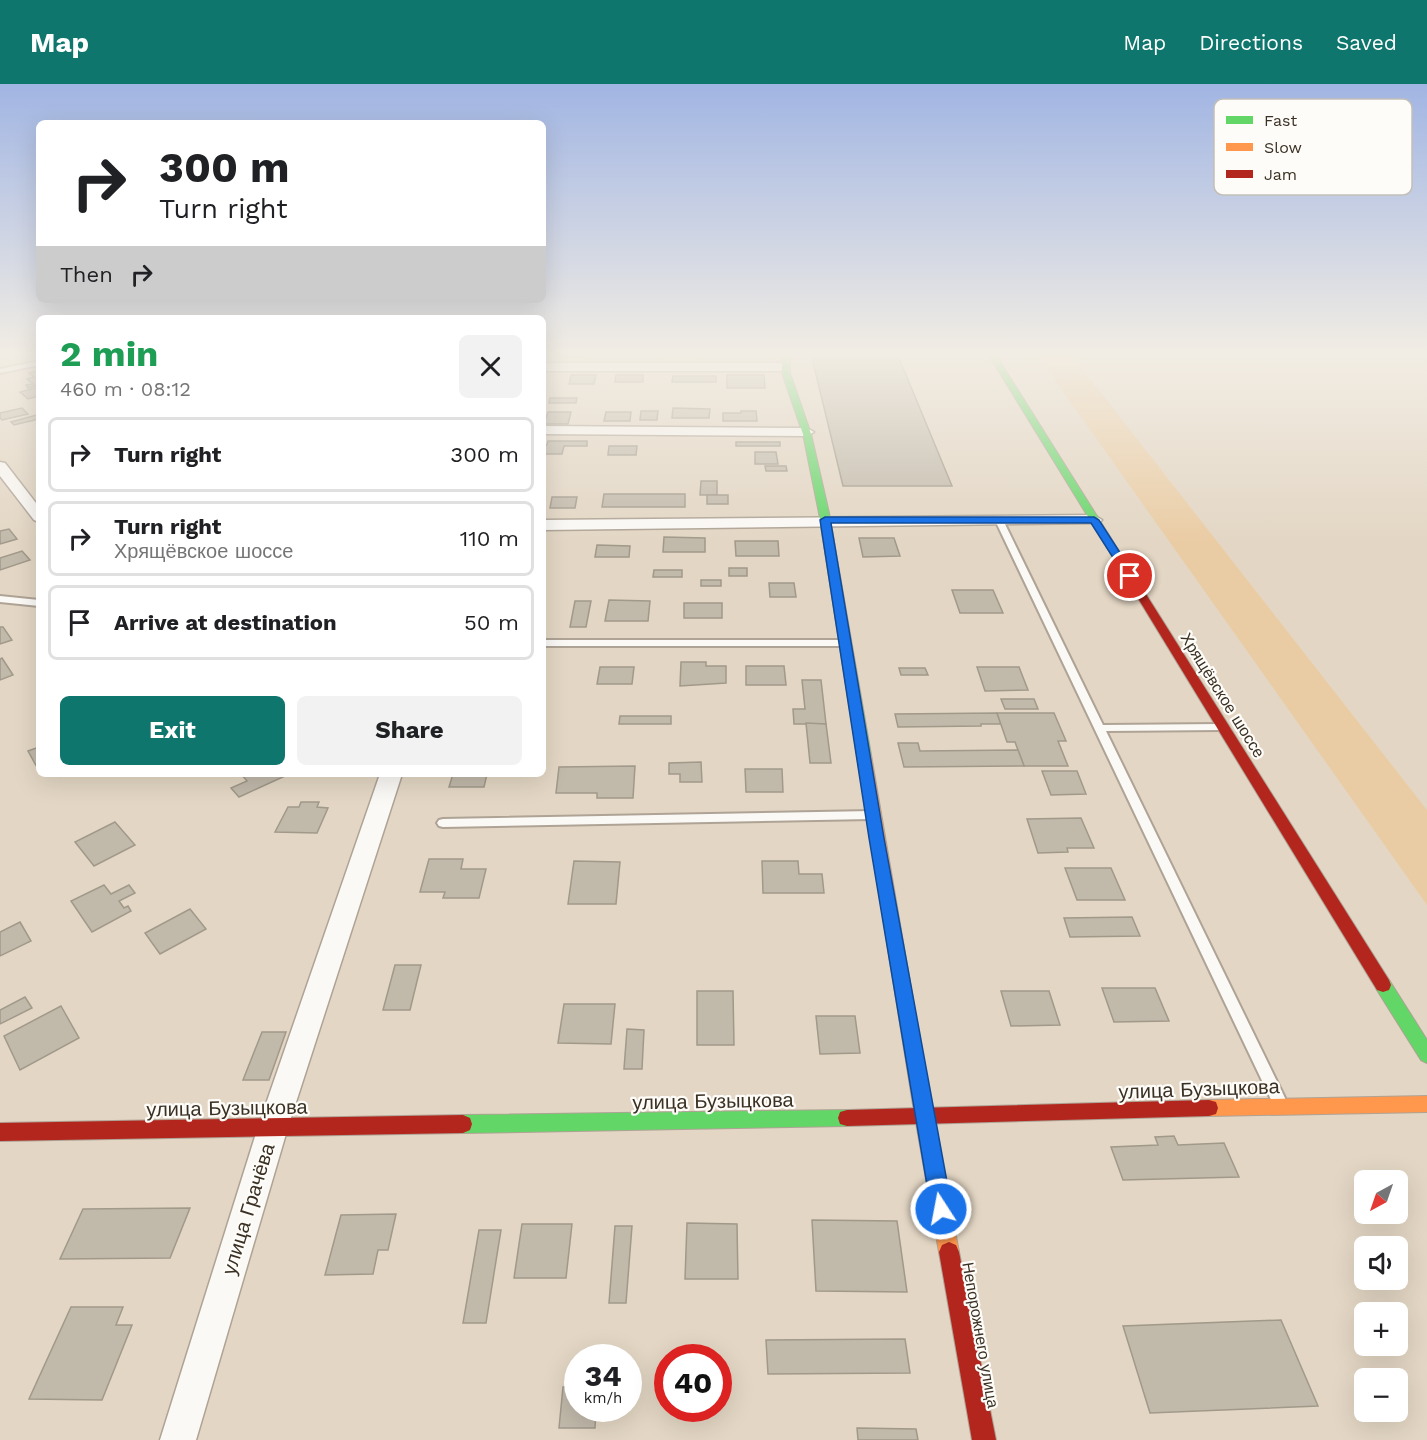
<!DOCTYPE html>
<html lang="en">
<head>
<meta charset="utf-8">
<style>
  body { margin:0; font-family:"Work Sans",sans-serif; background:#f2f2f2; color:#202124; height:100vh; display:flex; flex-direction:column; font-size:22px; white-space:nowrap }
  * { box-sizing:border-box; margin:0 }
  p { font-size:20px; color:#757577 }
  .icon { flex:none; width:33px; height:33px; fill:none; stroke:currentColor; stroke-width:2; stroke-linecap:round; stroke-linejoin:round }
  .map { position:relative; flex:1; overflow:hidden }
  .drawer { position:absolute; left:36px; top:231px; width:510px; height:462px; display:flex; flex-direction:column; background:#fff; border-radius:9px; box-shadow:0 6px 24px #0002 }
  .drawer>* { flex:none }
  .banner { position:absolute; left:36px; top:36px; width:510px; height:183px; border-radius:9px; box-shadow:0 6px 24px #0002; background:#fff; color:#202124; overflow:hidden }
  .needle { width:39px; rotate:220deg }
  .fabs { position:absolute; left:1354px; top:1086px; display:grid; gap:12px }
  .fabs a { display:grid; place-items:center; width:54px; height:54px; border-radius:9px; background:#fff; box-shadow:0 6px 24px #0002; font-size:30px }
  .speed { position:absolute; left:564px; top:1260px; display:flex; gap:12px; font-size:30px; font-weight:700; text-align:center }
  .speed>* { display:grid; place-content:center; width:78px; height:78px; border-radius:50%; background:#fff; box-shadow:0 6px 24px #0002; line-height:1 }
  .speed small { font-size:15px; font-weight:400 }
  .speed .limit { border:9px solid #d22; background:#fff; color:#111 }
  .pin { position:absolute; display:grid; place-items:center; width:51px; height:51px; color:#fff; margin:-26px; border:3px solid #fff; border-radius:50%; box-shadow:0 2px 6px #0007 }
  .me { position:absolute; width:66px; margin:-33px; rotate:349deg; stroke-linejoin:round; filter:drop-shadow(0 0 4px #0008) }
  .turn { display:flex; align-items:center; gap:21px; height:126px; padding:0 24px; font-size:27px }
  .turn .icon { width:78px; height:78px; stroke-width:2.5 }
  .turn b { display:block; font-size:42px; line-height:51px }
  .then { display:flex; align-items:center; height:57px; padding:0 24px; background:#0003; gap:12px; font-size:22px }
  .round { display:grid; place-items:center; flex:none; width:63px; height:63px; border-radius:9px; background:#f2f2f2 }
  .summary { display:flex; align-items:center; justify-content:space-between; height:102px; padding:0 24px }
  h1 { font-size:36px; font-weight:700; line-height:45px; color:#1e9e55 }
  .action { display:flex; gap:12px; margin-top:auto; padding:12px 24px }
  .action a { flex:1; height:69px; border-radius:9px; background:#0f766e; color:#fff; font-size:24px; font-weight:700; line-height:69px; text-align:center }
  .action a+a { background:#f2f2f2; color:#202124 }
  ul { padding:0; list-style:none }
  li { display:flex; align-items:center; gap:18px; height:75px; margin:0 12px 9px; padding:0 12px; border:3px solid #e0e0e0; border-radius:9px }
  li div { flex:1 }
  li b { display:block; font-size:22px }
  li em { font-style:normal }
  header { display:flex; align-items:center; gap:36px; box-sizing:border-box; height:84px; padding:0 30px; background:#0f766e; color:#fff }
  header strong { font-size:28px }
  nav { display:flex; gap:33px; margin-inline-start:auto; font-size:21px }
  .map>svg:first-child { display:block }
</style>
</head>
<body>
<header>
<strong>Map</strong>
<nav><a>Map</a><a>Directions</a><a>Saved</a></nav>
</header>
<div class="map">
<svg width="1427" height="1356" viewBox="0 0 1427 1356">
  <rect width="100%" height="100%" fill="#e3d6c4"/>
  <polygon fill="#eacca4" points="1035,268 1069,268 1427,726 1427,821"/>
  <g fill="#c1b9aa" stroke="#a1998a" stroke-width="1.5">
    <polygon points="565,268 585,268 584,273 564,273"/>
    <rect x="668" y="268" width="31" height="4"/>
    <polygon points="812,274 899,274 952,402 843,402"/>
    <polygon points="39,286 39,301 28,304 26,301 33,300 27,295 34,293 29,289"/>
    <polygon points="571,291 596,291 594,300 569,300"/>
    <polygon points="616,291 643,291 643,298 615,298"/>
    <polygon points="727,291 764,291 765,304 727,304"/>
    <polygon points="673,292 716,292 716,298 672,298"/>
    <polygon points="39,303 39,312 28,315 20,308"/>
    <polygon points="550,314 577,314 576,319 549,319"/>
    <polygon points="22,324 28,330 2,336 0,334 0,329"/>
    <polygon points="673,324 710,325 709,334 672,334"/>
    <polygon points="641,327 658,327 657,336 640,336"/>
    <polygon points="741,327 756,327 757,337 723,337 723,329 741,329"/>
    <polygon points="548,328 571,328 568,340 544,340"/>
    <polygon points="606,328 631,328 630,337 604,337"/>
    <polygon points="37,331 39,335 14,341 11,338"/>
    <polygon points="548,357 587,357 587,362 564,362 562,370 543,370 544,361 547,361"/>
    <rect x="736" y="358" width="44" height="4"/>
    <polygon points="609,362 637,362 636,371 608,371"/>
    <polygon points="755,368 776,368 778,380 755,380"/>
    <polygon points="765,382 786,382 787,387 766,387"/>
    <polygon points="701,397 717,397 717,411 700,411"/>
    <polygon points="604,410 685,410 685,423 602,423"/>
    <rect x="707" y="411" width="21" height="9"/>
    <polygon points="552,413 577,413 575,424 550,424"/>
    <polygon points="9,445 17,455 0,460 0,447"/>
    <polygon points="664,453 705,454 705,468 663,468"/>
    <polygon points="859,454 894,454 900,472 863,473"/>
    <polygon points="735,457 778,457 779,472 736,472"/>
    <polygon points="597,461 630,462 629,473 595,473"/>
    <polygon points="22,467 30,476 0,486 0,474"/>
    <rect x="729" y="484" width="18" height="8"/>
    <polygon points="654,486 682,486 682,493 653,493"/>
    <rect x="701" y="496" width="20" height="6"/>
    <polygon points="769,499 794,499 796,513 770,513"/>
    <polygon points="952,506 993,506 1003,529 960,529"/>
    <polygon points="609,516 650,517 648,537 605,537"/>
    <polygon points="575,517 591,517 586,543 570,543"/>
    <rect x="684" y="519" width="38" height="15"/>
    <polygon points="0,543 3,543 12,556 0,560"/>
    <polygon points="2,574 13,591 0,596 0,575"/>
    <polygon points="681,578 706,578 706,582 726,582 726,599 680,602"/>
    <polygon points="746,582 784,582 786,601 746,601"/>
    <polygon points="600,583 634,583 632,600 597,600"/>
    <polygon points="977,583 1019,583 1028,606 985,607"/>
    <polygon points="899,584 925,584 928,591 901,591"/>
    <polygon points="802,596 821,596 826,640 794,640 793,625 805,625"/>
    <polygon points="1001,615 1034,615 1038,625 1005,625"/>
    <polygon points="997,629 1001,640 981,640 981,642 898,643 895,630"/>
    <polygon points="997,629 1054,629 1066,657 1058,657 1068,682 1024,682 1015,658 1007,658"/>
    <polygon points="620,632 671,632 671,640 619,640"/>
    <polygon points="806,639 826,640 831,679 810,679"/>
    <polygon points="898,659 918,659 920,667 1018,666 1024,682 904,683"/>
    <polygon points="39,663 39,687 28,667"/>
    <polygon points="701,678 702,698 680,698 680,690 669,690 669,679"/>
    <polygon points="635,682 633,714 597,714 597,709 556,709 559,683"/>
    <polygon points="745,685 782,685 783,708 746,708"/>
    <polygon points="1042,687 1077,687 1086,710 1051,711"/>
    <polygon points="241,690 283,690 285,692 239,713 231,704 247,697"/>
    <polygon points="453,690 487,690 484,703 449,703"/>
    <polygon points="301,718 319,718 317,723 328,724 317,749 275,748 288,723 299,723"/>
    <polygon points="1081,734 1094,764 1067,764 1068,768 1038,769 1027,735"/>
    <polygon points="115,738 135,761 94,782 75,758"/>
    <polygon points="429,775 463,775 461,785 486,785 479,814 443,814 445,808 420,808"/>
    <polygon points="574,777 620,778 616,820 568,820"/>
    <polygon points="762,777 798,777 799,790 822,790 824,809 763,809"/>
    <polygon points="1065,784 1111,784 1125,816 1077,816"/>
    <polygon points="104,801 111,810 129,801 135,809 119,817 124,824 128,822 131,827 92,848 71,817"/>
    <polygon points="190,825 206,845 160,870 145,849"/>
    <polygon points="1132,833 1140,852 1070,853 1064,834"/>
    <polygon points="20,838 31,857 0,872 0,848"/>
    <polygon points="395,881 421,881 410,926 383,926"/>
    <polygon points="1102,904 1155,904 1169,937 1114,938"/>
    <polygon points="697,907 733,907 734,961 697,961"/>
    <polygon points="1001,907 1049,907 1060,941 1011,942"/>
    <polygon points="25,913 32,924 0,940 0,926"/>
    <polygon points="564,920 615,920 611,960 558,959"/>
    <polygon points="61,922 79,954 20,986 4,952"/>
    <polygon points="816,932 855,932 860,969 820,970"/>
    <polygon points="627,945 644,946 642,985 624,985"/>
    <polygon points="262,948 286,948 269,996 243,996"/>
    <polygon points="1174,1052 1178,1061 1224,1059 1239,1093 1123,1096 1111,1063 1158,1061 1155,1053"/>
    <polygon points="190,1124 170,1174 60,1175 83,1125"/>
    <polygon points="396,1130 388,1166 378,1166 373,1190 325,1191 341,1131"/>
    <polygon points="812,1136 897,1137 907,1208 816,1207"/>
    <polygon points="687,1139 737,1140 738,1195 685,1195"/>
    <polygon points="522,1140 572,1140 566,1194 514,1194"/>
    <polygon points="615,1142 632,1142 626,1219 609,1219"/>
    <polygon points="479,1146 501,1146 486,1239 463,1239"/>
    <polygon points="71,1223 123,1223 116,1241 132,1241 102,1316 29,1315"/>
    <polygon points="1281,1236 1318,1322 1150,1329 1123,1242"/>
    <polygon points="905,1255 910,1289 768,1290 766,1256"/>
    <polygon points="563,1303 578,1303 578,1324 596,1324 595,1344 559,1344"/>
    <polygon points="857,1344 916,1345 918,1356 858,1356"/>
  </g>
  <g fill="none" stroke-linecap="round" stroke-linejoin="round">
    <g stroke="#aea395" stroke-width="4">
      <g id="lane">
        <polygon points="39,277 39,281 0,289 0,285"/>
        <polygon points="996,434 1003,436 1103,641 1221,640 1226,643 1221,646 1106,647 1285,1014 1287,1019 1285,1024 1280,1025 1275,1024 995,436"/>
        <polygon points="0,512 39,516 39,522 0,518"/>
        <polygon points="543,556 844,556 849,559 844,562 543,562"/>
        <polygon points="872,727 878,731 872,735 443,743 439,742 437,739 439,736 443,735"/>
      </g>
    </g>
    <g stroke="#aea395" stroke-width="3">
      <g id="street">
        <polygon points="543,279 783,279 789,283 783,287 543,287"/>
        <polygon points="543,342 807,344 814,348 807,352 543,350"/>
        <polygon points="0,378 5,379 39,423 39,438 34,436 0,392"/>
        <polygon points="1094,431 1102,436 1099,439 543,446 543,436"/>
        <polygon points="380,690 402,690 288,1043 196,1356 160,1356 258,1043"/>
      </g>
    </g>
    <g stroke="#aea395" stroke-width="2">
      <g id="fast">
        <polygon points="782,268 790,268 790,289 811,350 829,429 871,671 864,675 857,671 819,429 803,350 782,289"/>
        <polygon points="987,268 994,268 1132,488 1131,490 1123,490 1122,488"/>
        <polygon points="1383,894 1389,896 1427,956 1427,979 1421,976 1377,906 1375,901 1377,896"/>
        <polygon points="847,1026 854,1028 856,1034 854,1040 847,1042 463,1049 456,1046 454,1040 456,1034 463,1031"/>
      </g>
    </g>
    <g stroke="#aea395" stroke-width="2">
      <g id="slow">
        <polygon points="864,667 871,671 933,1033 959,1168 956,1175 949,1178 942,1175 939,1168 915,1033 857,671"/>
        <polygon points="1427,1012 1427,1028 1209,1032 1202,1030 1200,1024 1202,1018 1209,1016"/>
      </g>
    </g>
    <g stroke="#aea395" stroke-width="2">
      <g id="jam">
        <polygon points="1127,485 1132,488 1389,896 1391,901 1389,906 1383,908 1377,906 1122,488"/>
        <polygon points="1209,1016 1216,1018 1218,1024 1216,1030 1209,1032 847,1042 840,1040 838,1034 840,1028 847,1026"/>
        <polygon points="463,1031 470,1034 472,1040 470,1046 463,1049 0,1057 0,1039"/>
        <polygon points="949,1158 956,1161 959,1168 996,1356 972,1356 939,1168 942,1161"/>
      </g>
    </g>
    <use href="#lane" fill="#fbf9f6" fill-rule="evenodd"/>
    <use href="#street" fill="#fbf9f6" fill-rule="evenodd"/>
    <use href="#fast" fill="#63d668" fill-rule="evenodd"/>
    <use href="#slow" fill="#ff974d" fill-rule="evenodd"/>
    <use href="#jam" fill="#b3261e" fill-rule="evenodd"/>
  </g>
  <linearGradient id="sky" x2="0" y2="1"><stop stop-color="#a1b5e3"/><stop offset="0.59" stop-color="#f2ede4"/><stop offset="1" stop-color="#f2ede4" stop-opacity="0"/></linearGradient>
  <rect width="1427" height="458" fill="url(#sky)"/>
  <polygon fill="#1a73e8" stroke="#114b97" stroke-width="1.5" points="1094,433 1099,436 1135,492 1133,494 1126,494 1091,439 831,439 884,754 952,1125 949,1132 941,1135 934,1132 931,1125 869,754 820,436 825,433"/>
  <g text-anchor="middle" stroke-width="4.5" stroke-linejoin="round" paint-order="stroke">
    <g font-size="16" fill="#3a3124" stroke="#fefcf8">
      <text transform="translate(1223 611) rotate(58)" y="6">Хрящёвское шоссе</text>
      <text transform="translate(981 1251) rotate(80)" y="6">Непорожнего улица</text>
    </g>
    <g font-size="20" fill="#3a3124" stroke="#fefcf8">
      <text transform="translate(1199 1005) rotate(-2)" y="7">улица Бузыцкова</text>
      <text transform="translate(713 1017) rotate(-1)" y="7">улица Бузыцкова</text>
      <text transform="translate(227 1024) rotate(-1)" y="7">улица Бузыцкова</text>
      <text transform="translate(248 1125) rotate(-73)" y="7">улица Грачёва</text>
    </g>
  </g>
  <rect x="1214" y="15" width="198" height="96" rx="9" fill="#fefcf8" stroke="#c3bfb8" stroke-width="1.5"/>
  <rect x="1226" y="32" width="27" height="8" fill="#63d668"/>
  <rect x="1226" y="59" width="27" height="8" fill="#ff974d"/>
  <rect x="1226" y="86" width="27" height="8" fill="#b3261e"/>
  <g font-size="16" fill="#3a3124">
    <text x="1264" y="42">Fast</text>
    <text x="1264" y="69">Slow</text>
    <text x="1264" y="96">Jam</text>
  </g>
</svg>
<div class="fabs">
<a><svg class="needle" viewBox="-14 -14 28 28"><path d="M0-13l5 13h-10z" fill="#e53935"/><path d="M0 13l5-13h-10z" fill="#757577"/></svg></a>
<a><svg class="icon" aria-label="sound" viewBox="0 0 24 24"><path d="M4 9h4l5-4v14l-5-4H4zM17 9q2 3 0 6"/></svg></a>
<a>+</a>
<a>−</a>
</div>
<div class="speed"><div>34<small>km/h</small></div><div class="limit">40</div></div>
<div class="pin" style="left:1130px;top:492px;background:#d93025"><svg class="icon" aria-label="arrive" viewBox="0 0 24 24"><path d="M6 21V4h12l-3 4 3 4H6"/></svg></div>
<svg class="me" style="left:941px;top:1125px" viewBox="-20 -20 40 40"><circle r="17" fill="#1a73e8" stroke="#fff" stroke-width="3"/><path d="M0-11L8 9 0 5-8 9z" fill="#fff"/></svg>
<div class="banner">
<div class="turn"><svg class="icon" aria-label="right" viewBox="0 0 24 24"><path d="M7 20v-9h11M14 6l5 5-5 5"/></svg><div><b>300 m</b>Turn right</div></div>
<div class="then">Then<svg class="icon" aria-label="right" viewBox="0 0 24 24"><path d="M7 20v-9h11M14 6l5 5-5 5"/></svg></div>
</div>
<section class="drawer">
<div class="summary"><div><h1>2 min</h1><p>460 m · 08:12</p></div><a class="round"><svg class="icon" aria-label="close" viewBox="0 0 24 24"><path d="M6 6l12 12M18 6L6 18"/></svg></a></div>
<ul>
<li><svg class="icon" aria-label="right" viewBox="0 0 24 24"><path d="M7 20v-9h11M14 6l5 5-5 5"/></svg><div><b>Turn right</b></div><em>300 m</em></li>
<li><svg class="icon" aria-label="right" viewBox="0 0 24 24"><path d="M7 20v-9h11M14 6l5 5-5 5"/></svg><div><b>Turn right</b><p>Хрящёвское шоссе</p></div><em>110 m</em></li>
<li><svg class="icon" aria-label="arrive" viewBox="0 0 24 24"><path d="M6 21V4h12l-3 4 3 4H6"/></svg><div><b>Arrive at destination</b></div><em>50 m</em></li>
</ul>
<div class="action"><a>Exit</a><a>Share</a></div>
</section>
</div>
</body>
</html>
